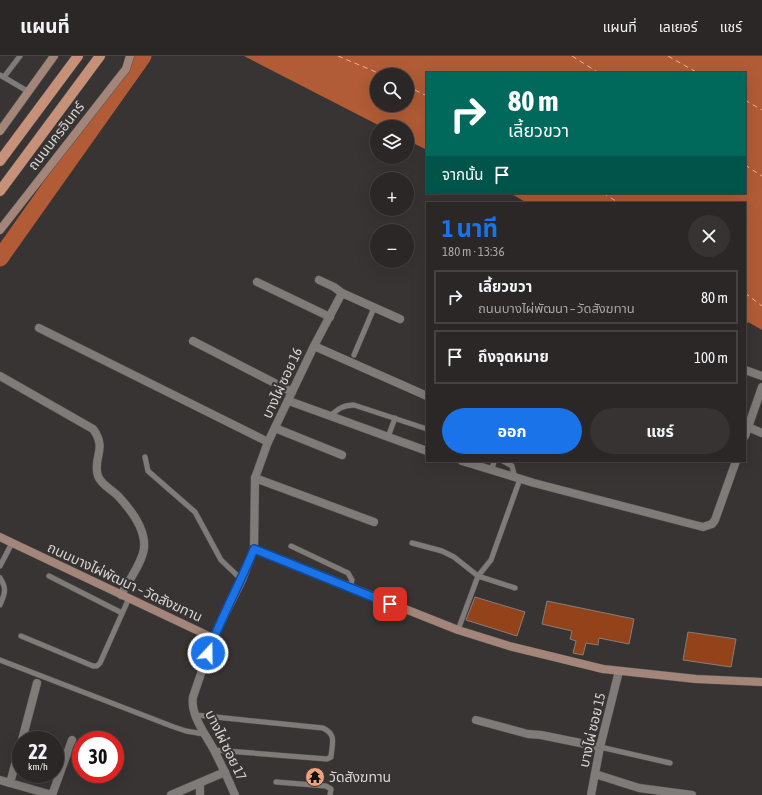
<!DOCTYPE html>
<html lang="th">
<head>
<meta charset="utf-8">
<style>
  body { margin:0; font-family:"Asap Condensed","Noto Sans Thai",sans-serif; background:#363332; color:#f1f3f6; height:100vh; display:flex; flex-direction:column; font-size:15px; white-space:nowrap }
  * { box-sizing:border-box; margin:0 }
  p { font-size:13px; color:#a5a5a7 }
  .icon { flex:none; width:22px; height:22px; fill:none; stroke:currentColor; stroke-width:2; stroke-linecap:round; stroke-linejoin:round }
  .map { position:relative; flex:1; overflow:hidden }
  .sheet { position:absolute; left:426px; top:146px; width:320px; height:260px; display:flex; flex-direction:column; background:#2a2726; border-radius:0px; box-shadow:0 4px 16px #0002,0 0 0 1px #464443 }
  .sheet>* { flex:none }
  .guide { position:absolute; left:426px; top:16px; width:320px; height:122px; border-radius:0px; box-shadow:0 4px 16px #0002,0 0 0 1px #464443; background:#00695c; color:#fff; overflow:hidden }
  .buttons { position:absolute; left:370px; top:12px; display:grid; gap:8px }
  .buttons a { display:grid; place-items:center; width:44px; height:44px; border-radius:50%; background:#2a2726; box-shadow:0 4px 16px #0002,0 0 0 1px #464443; font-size:20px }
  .speed { position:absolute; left:12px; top:675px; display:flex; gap:8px; font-size:20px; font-weight:700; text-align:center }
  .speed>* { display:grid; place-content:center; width:52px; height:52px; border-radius:50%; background:#2a2726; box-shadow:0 4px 16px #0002,0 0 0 1px #464443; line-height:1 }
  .speed small { font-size:10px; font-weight:400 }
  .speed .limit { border:6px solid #d22; background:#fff; color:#111 }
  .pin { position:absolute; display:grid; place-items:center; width:34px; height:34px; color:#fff; margin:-17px; border-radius:8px; box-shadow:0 2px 6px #0006 }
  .me { position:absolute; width:44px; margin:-22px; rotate:21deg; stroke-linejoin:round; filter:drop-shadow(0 0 3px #0008) }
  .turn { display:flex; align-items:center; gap:14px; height:84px; padding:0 16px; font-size:18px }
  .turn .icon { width:52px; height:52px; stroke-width:2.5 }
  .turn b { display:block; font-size:28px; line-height:34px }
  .then { display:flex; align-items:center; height:38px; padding:0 16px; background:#0003; gap:8px; font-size:15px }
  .round { display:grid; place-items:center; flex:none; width:42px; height:42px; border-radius:21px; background:#363332 }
  .overview { display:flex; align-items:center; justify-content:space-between; height:68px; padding:0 16px }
  h1 { font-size:24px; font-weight:700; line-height:30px; color:#1a73e8 }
  .primary-button { display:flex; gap:8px; margin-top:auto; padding:8px 16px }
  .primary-button a { flex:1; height:46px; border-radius:24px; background:#1a73e8; color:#fff; font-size:16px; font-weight:700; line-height:46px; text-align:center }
  .primary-button a+a { background:#363332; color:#f1f3f6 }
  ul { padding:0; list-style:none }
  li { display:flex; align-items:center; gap:12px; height:54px; margin:0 8px 6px; padding:0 8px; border:2px solid #464443; border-radius:0px }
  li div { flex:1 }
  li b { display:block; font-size:15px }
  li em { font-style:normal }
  header { display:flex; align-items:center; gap:24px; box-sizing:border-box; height:56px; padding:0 20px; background:#2a2726; border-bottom:1px solid #464443 }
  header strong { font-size:19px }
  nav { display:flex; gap:22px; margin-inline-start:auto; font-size:14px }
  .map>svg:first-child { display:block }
</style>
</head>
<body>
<header>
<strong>แผนที่</strong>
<nav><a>แผนที่</a><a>เลเยอร์</a><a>แชร์</a></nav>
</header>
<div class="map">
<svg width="762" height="739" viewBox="0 0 762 739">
  <rect width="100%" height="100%" fill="#383433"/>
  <path fill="#b15c36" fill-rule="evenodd" d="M 244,0 L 762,0 L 762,274 L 748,266 L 745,272 L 745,147 L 527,147 L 510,137 L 745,137 L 745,17 L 427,17 L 427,94 L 407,84 L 407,71 L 382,71 ZM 377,19 L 407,19 L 407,49 L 377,49 Z"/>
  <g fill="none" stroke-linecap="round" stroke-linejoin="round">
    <polyline stroke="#b15c36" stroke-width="17" points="0,202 143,0"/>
    <g stroke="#f7b194" stroke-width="1" stroke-dasharray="5 4" stroke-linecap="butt">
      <polyline points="338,0 383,19"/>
      <polyline points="572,0 599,17"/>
      <polyline points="668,0 698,17"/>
      <polyline points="407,30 427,40"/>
      <polyline points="745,44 762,54"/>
      <polyline points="745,109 762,120"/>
      <polyline points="603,137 619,147"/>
      <polyline points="745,237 762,250"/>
    </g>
  </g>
  <g fill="#94421a" stroke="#837f7d">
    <polygon points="475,541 525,556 517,580 466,564"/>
    <polygon points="547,545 634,563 629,588 599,582 598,589 586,587 583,599 573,597 576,585 570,583 572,575 542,568"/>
    <polygon points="688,576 736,583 731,611 683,604"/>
  </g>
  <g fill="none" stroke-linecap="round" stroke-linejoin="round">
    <g stroke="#53504f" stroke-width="6">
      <g id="lane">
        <polyline points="0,19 29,36"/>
        <polyline points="4,21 20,0"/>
        <polyline points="354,299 374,252"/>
        <path d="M 330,360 C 338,353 343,349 354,349 L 427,373"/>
        <polyline points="388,381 395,362"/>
        <polyline points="145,401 148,415 195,456 221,504 242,524"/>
        <polyline points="503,405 512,410 515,422"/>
        <polyline points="492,414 494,405"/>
        <polyline points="412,487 442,495 454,501 478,520 458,574"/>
        <polyline points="291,490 348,517 352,524 350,532"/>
        <polyline points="0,510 12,487"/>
        <polyline points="49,520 122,557"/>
        <path d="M 0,522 C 7,532 5,538 0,549"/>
        <polyline points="515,532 478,520 491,504 520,423"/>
        <polyline points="21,580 93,610 97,610 100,607 129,542"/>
        <polyline points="0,604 174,671 186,675 204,678"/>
        <path d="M 196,659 L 323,672 C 337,679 332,687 331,701 L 327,703 L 214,694"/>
        <polyline points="600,691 670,707"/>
        <polyline points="276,726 326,730 331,733 330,739"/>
      </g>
    </g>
    <g stroke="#53504f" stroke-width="9">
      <g id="street">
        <polyline points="319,224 334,231 342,237"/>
        <polyline points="257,226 330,261"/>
        <polyline points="39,272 268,386"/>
        <polyline points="193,285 292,336"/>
        <polyline points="314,290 427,340"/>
        <polyline points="745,314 762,320"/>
        <path d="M 0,320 L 93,373 C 108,393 92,402 98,420 C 101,429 113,434 119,441 C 131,454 146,473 144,492 C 143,505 128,526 121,539"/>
        <polyline points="289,345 427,395"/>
        <polyline points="748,371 762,377"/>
        <polyline points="275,372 342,399"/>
        <polyline points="745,380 762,331"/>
        <polyline points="462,405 534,427 703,471 712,468 715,464 736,405"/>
        <polyline points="255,422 374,466"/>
        <polyline points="254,493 255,422 268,386 314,290 342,237 400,263"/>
        <path d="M 213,582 L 193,641 C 190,660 207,680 215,696 C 222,710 229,725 235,739"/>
        <polyline points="476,664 528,678 541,679 600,691"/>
        <polyline points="22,684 37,627"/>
        <polyline points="595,718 639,732 692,739"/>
        <polyline points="0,724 52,739 72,684"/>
        <polyline points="10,727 21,687"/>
        <polyline points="200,727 200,739"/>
        <polyline points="171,739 225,716"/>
        <polyline points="591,739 600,691 619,615"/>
      </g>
    </g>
    <g stroke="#53504f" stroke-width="9">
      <g id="secondary">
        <polyline points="0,75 54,0"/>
        <polyline points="0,174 118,23 126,13 130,0"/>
        <polyline points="0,481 213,582 242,524 254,493 458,574 509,590 603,613 696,623 762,626"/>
      </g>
    </g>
    <g stroke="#53504f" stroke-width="11">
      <g id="primary">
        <polyline points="0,105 78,0"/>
        <polyline points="0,135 100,0"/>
      </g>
    </g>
    <use href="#lane" stroke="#7f7b79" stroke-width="5"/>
    <use href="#street" stroke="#7f7b79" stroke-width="8"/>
    <use href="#secondary" stroke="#a38679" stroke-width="8"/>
    <use href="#primary" stroke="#c79179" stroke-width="10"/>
  </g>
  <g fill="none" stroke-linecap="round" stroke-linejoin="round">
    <g stroke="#114b97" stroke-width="10">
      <path id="route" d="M 208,597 C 221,561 240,528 254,493 L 390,548"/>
    </g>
    <use href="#route" stroke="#1a73e8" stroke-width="7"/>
  </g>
  <defs>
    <g id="temple-disc" transform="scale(1)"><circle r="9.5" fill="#f2a17e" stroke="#383433"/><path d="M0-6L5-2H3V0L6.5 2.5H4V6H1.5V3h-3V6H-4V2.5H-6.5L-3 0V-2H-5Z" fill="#111"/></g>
  </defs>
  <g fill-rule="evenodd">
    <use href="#temple-disc" x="315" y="721"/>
  </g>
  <g text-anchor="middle" stroke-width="4" stroke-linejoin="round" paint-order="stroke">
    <g font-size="14" fill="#d8d6d5" stroke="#383433">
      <text transform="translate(56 80) rotate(-52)" y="5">ถนนนครอินทร์</text>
      <text transform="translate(282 327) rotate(-65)" y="5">บางไผ่ ซอย 16</text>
      <text transform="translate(125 526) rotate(25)" y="5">ถนนบางไผ่พัฒนา – วัดสังฆทาน</text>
      <text transform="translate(592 674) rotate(-77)" y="5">บางไผ่ ซอย 15</text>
      <text transform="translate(226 689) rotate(64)" y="5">บางไผ่ ซอย 17</text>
    </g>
    <g font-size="14" fill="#d8d6d5" stroke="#383433" text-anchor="start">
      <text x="329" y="726">วัดสังฆทาน</text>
    </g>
  </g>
</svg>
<div class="buttons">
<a><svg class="icon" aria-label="search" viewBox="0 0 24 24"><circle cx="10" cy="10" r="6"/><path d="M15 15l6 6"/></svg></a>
<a><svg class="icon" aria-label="layers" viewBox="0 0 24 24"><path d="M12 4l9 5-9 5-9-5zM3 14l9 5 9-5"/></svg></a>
<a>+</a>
<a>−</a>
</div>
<div class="speed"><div>22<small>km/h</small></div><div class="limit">30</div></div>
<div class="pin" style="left:390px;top:548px;background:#d93025"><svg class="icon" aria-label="arrive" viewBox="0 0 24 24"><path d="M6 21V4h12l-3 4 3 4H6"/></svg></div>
<svg class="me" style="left:208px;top:597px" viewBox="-20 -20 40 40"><circle r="17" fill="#1a73e8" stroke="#fff" stroke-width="3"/><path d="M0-11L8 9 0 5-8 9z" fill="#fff"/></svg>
<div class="guide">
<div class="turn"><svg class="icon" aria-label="right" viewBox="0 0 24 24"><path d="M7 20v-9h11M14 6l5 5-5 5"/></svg><div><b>80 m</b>เลี้ยวขวา</div></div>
<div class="then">จากนั้น<svg class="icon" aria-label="arrive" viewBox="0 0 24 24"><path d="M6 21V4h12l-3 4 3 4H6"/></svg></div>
</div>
<section class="sheet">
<div class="overview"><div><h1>1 นาที</h1><p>180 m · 13:36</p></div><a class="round"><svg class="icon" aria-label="close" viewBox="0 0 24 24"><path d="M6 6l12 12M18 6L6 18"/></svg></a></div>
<ul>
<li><svg class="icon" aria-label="right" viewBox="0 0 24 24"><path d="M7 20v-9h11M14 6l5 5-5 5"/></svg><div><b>เลี้ยวขวา</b><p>ถนนบางไผ่พัฒนา – วัดสังฆทาน</p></div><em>80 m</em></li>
<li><svg class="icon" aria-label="arrive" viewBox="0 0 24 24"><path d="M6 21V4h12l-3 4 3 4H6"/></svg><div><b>ถึงจุดหมาย</b></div><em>100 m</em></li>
</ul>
<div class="primary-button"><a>ออก</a><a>แชร์</a></div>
</section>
</div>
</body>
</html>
